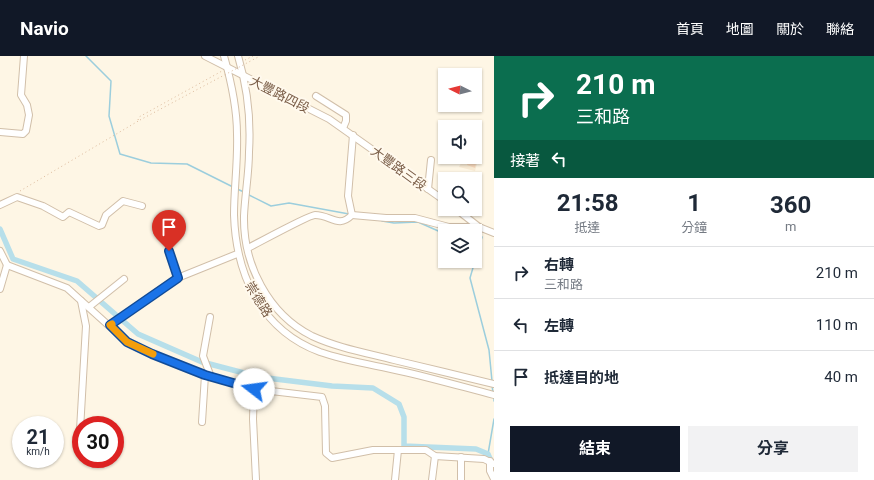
<!DOCTYPE html>
<html lang="zh-TW">
<head>
<meta charset="utf-8">
<style>
  body { margin:0; font-family:Roboto,"Noto Sans TC",sans-serif; background:#f2f2f3; color:#1f2937; height:100vh; display:flex; flex-direction:column; font-size:15px; white-space:nowrap }
  * { box-sizing:border-box; margin:0 }
  p { font-size:13px; color:#747a83 }
  .icon { flex:none; width:22px; height:22px; fill:none; stroke:currentColor; stroke-width:2; stroke-linecap:round; stroke-linejoin:round }
  .map { position:relative; flex:1; overflow:hidden }
  .drawer { display:flex; flex-direction:column; background:#fff; width:380px }
  .drawer>* { flex:none }
  .top-card { background:#0b6e4f; color:#fff; overflow:hidden }
  .needle { width:26px; rotate:276deg }
  .controls { position:absolute; left:438px; top:12px; display:grid; gap:8px }
  .controls a { display:grid; place-items:center; width:44px; height:44px; border-radius:0px; background:#fff; box-shadow:0 1px 3px #0004; font-size:20px }
  .speed { position:absolute; left:12px; top:360px; display:flex; gap:8px; font-size:20px; font-weight:700; text-align:center }
  .speed>* { display:grid; place-content:center; width:52px; height:52px; border-radius:50%; background:#fff; box-shadow:0 1px 3px #0004; line-height:1 }
  .speed small { font-size:10px; font-weight:400 }
  .speed .limit { border:6px solid #d22; background:#fff; color:#111 }
  .pin { position:absolute; display:grid; place-items:center; width:34px; height:34px; color:#fff; margin:-41px -17px; border-radius:50% 50% 50% 0; rotate:-45deg; box-shadow:0 0 4px #0007 }
  .pin .icon { rotate:45deg }
  .me { position:absolute; width:44px; margin:-22px; rotate:285deg; stroke-linejoin:round; filter:drop-shadow(0 0 3px #0008) }
  .turn { display:flex; align-items:center; gap:14px; height:84px; padding:0 16px; font-size:18px }
  .turn .icon { width:52px; height:52px; stroke-width:2.5 }
  .turn b { display:block; font-size:28px; line-height:34px }
  .then { display:flex; align-items:center; height:38px; padding:0 16px; background:#0003; gap:8px; font-size:15px }
  .eta { display:flex; justify-content:space-evenly; align-items:center; height:68px; text-align:center }
  .eta b { font-size:24px; font-weight:700; line-height:28px }
  .action { display:flex; gap:8px; margin-top:auto; padding:8px 16px }
  .action a { flex:1; height:46px; border-radius:0px; background:#111827; color:#fff; font-size:16px; font-weight:700; line-height:46px; text-align:center }
  .action a+a { background:#f2f2f3; color:#1f2937 }
  ul { padding:0; list-style:none }
  li { display:flex; align-items:center; gap:12px; height:52px; padding:0 16px; border-top:1px solid #e0e1e3 }
  li div { flex:1 }
  li b { display:block; font-size:15px }
  li em { font-style:normal }
  header { display:flex; align-items:center; gap:24px; box-sizing:border-box; height:56px; padding:0 20px; background:#111827; color:#fff }
  header strong { font-size:19px }
  nav { display:flex; gap:22px; margin-inline-start:auto; font-size:14px }
  main { display:flex; flex:1; min-height:0 }
  .map>svg:first-child { display:block }
</style>
</head>
<body>
<header>
<strong>Navio</strong>
<nav><a>首頁</a><a>地圖</a><a>關於</a><a>聯絡</a></nav>
</header>
<main>
<div class="map">
<svg width="494" height="424" viewBox="0 0 494 424">
  <rect width="100%" height="100%" fill="#fef6e5"/>
  <polygon fill="#f7e9d2" points="475,92 481,94 475,115 459,111 464,101 475,101"/>
  <g fill="none" stroke-linecap="round" stroke-linejoin="round">
    <g stroke="#9ccedd" stroke-width="1.5">
      <polyline points="86,0 111,25 109,60 120,98 151,107 187,108 233,131"/>
      <polyline points="237,133 244,136"/>
      <polyline points="247,138 271,150 289,147 349,158"/>
      <polyline points="382,165 394,167 418,166 445,178"/>
      <polyline points="475,179 482,181 470,222 489,294 492,325"/>
      <polyline points="492,329 493,337"/>
      <polyline points="494,341 494,345"/>
      <polyline points="488,398 494,363"/>
    </g>
    <polyline stroke="#b7dfea" stroke-width="5.5" points="0,173 13,203 77,225 138,278 202,306 259,321 332,330 373,332 399,348 404,361 404,390 476,393 488,398 494,412"/>
  </g>
  <polygon fill="#f6d7ba" points="469,101 477,102 475,112 467,109"/>
  <g fill="none" stroke-linecap="round" stroke-linejoin="round">
    <g stroke="#d1bfa9" stroke-width="8">
      <g id="minor">
        <polyline points="205,0 329,63 445,145"/>
        <path d="M 224,0 C 231,25 237,52 237,78 C 238,105 234,132 234,159 C 236,219 261,274 320,296 C 346,305 374,309 400,315 C 432,322 463,331 494,339"/>
        <path d="M 238,0 C 247,30 251,64 249,96 C 249,117 245,138 244,160 C 243,208 268,258 312,280 C 338,292 367,297 394,304 C 427,312 461,320 494,328"/>
        <polyline points="316,40 346,59 346,65 343,72"/>
        <polyline points="0,76 23,78 26,75 29,59 27,49 21,39 24,0"/>
        <polyline points="428,133 431,104"/>
        <polyline points="0,149 17,141 43,150 63,161 69,156 99,170 102,169 106,159 123,145 142,150"/>
        <polyline points="456,153 479,171 494,177"/>
        <polyline points="352,159 386,162 415,162 449,171 479,171"/>
        <polyline points="352,159 348,140 353,79"/>
        <path d="M 248,192 C 258,187 309,159 315,159 C 331,159 338,173 352,159"/>
        <polyline points="0,195 7,209"/>
        <polyline points="169,195 178,222"/>
        <polyline points="7,209 67,232 127,286 152,298 205,319 254,333 322,341 325,350 326,397 332,402 373,394 426,394 435,400 484,403 494,408"/>
        <polyline points="0,233 7,209"/>
        <polyline points="89,251 124,223"/>
        <polyline points="210,261 203,300 211,321"/>
        <polyline points="110,269 175,223 237,198"/>
        <polyline points="254,333 253,363 256,424"/>
        <polyline points="202,366 205,319"/>
        <polyline points="79,391 86,270 81,245"/>
        <polyline points="490,405 490,415 494,423"/>
        <polyline points="395,424 398,394"/>
        <polyline points="432,424 435,400"/>
        <polyline points="461,424 461,401"/>
      </g>
    </g>
    <g stroke="#dcba9c" stroke-width="1" stroke-dasharray="1 3" stroke-linecap="butt">
      <polyline points="245,4 253,0"/>
      <polyline points="138,64 139,61 222,15"/>
      <polyline points="20,135 140,64"/>
    </g>
    <use href="#minor" stroke="#fff" stroke-width="6"/>
    <polyline stroke="#dcba9c" stroke-width="1" stroke-dasharray="1 3" stroke-linecap="butt" points="140,64 260,0"/>
  </g>
  <g fill="none" stroke-linecap="round" stroke-linejoin="round">
    <g stroke="#114b97" stroke-width="10">
      <polyline id="route" points="169,195 178,222 110,269 127,286 152,298 205,319 254,333"/>
    </g>
    <use href="#route" stroke="#1a73e8" stroke-width="7"/>
    <polyline stroke="#f59e0b" stroke-width="7" points="112,268 110,269 127,286 153,298"/>
  </g>
  <g text-anchor="middle" stroke-width="4" stroke-linejoin="round" paint-order="stroke">
    <g font-size="13" fill="#7a5d47" stroke="#fff9ed">
      <text transform="translate(280 38) rotate(27)" y="5">大豐路四段</text>
      <text transform="translate(399 112) rotate(36)" y="5">大豐路三段</text>
      <text transform="translate(259 243) rotate(58)" y="5">崇德路</text>
    </g>
  </g>
</svg>
<div class="controls">
<a><svg class="needle" viewBox="-14 -14 28 28"><path d="M0-13l5 13h-10z" fill="#e53935"/><path d="M0 13l5-13h-10z" fill="#747a83"/></svg></a>
<a><svg class="icon" aria-label="sound" viewBox="0 0 24 24"><path d="M4 9h4l5-4v14l-5-4H4zM17 9q2 3 0 6"/></svg></a>
<a><svg class="icon" aria-label="search" viewBox="0 0 24 24"><circle cx="10" cy="10" r="6"/><path d="M15 15l6 6"/></svg></a>
<a><svg class="icon" aria-label="layers" viewBox="0 0 24 24"><path d="M12 4l9 5-9 5-9-5zM3 14l9 5 9-5"/></svg></a>
</div>
<div class="speed"><div>21<small>km/h</small></div><div class="limit">30</div></div>
<div class="pin" style="left:169px;top:195px;background:#d93025"><svg class="icon" aria-label="arrive" viewBox="0 0 24 24"><path d="M6 21V4h12l-3 4 3 4H6"/></svg></div>
<svg class="me" style="left:254px;top:333px" viewBox="-20 -20 40 40"><circle r="19" fill="#fff"/><path d="M0-13L10 11 0 6-10 11z" fill="#1a73e8"/></svg>
</div>
<section class="drawer">
<div class="top-card">
<div class="turn"><svg class="icon" aria-label="right" viewBox="0 0 24 24"><path d="M7 20v-9h11M14 6l5 5-5 5"/></svg><div><b>210 m</b>三和路</div></div>
<div class="then">接著<svg class="icon" aria-label="left" viewBox="0 0 24 24"><path d="M17 20v-9H6M10 6l-5 5 5 5"/></svg></div>
</div>
<div class="eta">
<div><b>21:58</b><p>抵達</p></div>
<div><b>1</b><p>分鐘</p></div>
<div><b>360</b><p>m</p></div>
</div>
<ul>
<li><svg class="icon" aria-label="right" viewBox="0 0 24 24"><path d="M7 20v-9h11M14 6l5 5-5 5"/></svg><div><b>右轉</b><p>三和路</p></div><em>210 m</em></li>
<li><svg class="icon" aria-label="left" viewBox="0 0 24 24"><path d="M17 20v-9H6M10 6l-5 5 5 5"/></svg><div><b>左轉</b></div><em>110 m</em></li>
<li><svg class="icon" aria-label="arrive" viewBox="0 0 24 24"><path d="M6 21V4h12l-3 4 3 4H6"/></svg><div><b>抵達目的地</b></div><em>40 m</em></li>
</ul>
<div class="action"><a>結束</a><a>分享</a></div>
</section>
</main>
</body>
</html>
